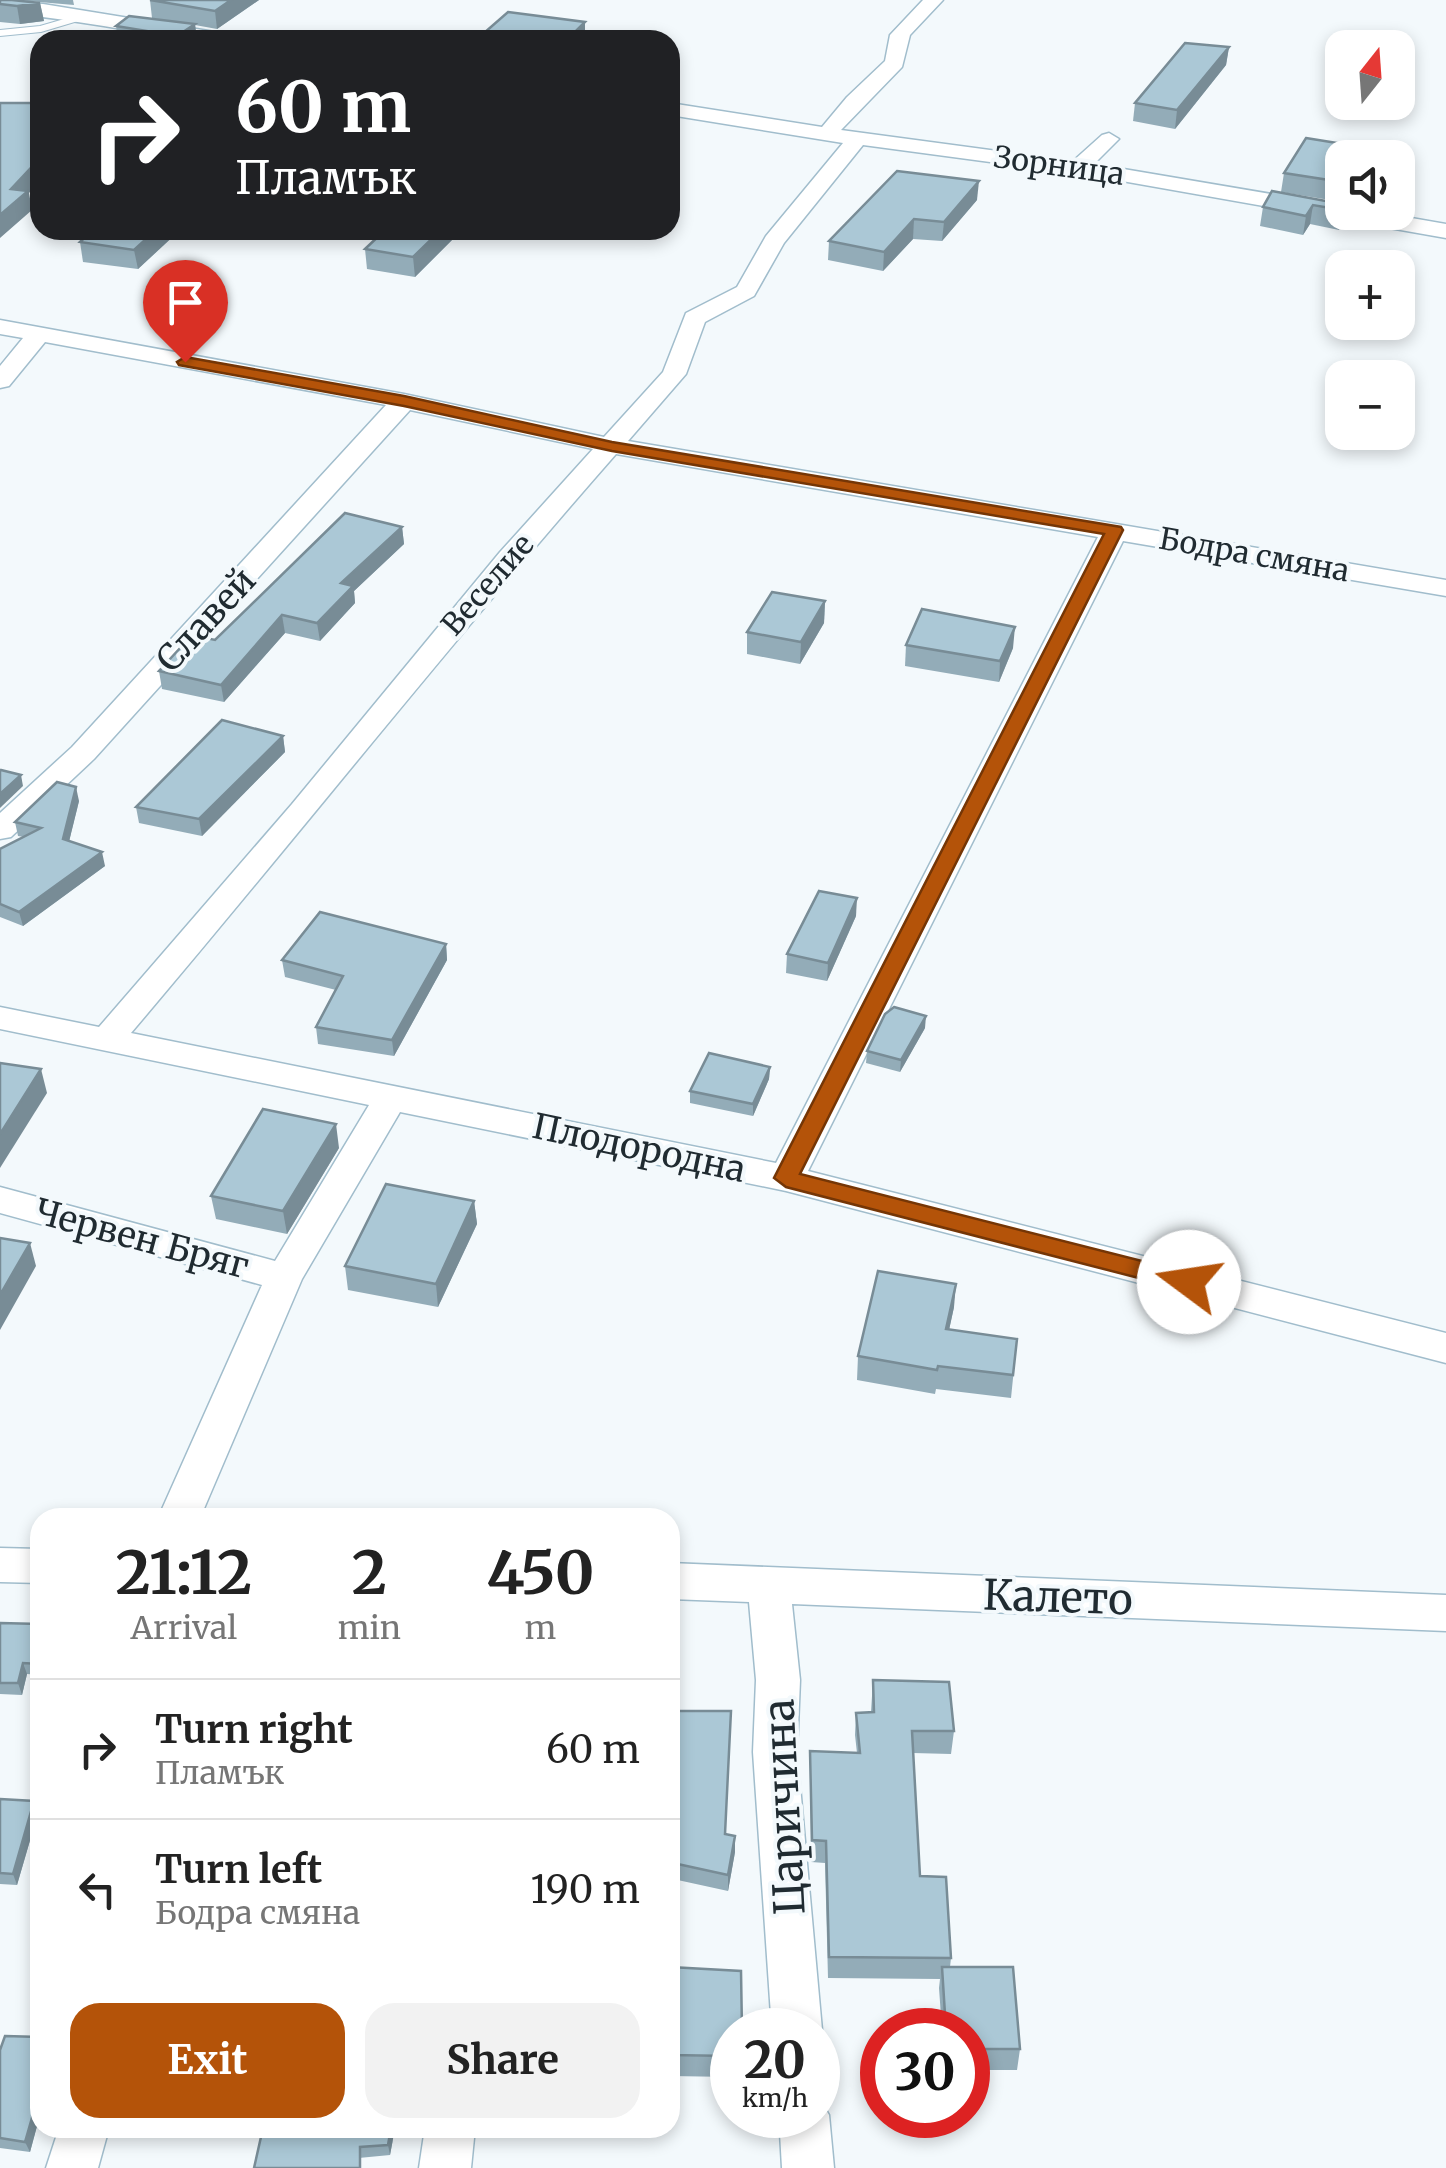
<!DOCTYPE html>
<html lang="en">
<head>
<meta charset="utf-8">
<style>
  body { margin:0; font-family:Merriweather,serif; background:#f2f2f2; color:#222; height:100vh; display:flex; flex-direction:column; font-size:38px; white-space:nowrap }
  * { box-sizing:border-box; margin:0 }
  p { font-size:32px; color:#767676 }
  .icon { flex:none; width:55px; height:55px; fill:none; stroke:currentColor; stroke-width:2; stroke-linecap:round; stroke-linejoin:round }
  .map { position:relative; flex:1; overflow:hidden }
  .details { position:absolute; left:30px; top:1508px; width:650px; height:630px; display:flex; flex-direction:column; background:#fff; border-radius:30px; box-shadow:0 5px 15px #0003 }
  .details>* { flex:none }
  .guide { position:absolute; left:30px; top:30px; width:650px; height:210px; border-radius:30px; box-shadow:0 5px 15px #0003; background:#202124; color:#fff; overflow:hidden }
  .needle { width:65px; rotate:17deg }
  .controls { position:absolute; left:1325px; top:30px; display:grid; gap:20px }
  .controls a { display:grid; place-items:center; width:90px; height:90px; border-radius:20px; background:#fff; box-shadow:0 5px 15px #0003; font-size:50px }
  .speed { position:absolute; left:710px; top:2008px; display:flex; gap:20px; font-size:50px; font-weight:700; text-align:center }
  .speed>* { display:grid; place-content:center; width:130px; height:130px; border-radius:50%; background:#fff; box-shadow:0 5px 15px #0003; line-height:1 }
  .speed small { font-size:25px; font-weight:400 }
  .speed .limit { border:15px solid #d22; background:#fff; color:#111 }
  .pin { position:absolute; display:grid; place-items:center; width:85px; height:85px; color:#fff; margin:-102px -42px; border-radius:50% 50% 50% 0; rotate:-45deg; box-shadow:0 0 10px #0007 }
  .pin .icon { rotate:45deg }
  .me { position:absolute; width:110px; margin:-55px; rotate:284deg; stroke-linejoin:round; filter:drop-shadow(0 0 8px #0008) }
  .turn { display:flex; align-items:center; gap:35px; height:210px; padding:0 40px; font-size:45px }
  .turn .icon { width:130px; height:130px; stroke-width:2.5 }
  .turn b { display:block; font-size:70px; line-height:85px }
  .eta { display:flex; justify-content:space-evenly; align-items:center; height:170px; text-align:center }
  .eta b { font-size:60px; font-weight:700; line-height:70px }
  .cta { display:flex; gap:20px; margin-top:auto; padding:20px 40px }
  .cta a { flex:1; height:115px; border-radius:30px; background:#b45309; color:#fff; font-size:40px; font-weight:700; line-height:115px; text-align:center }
  .cta a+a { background:#f2f2f2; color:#222 }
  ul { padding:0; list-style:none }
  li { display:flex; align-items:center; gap:30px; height:140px; padding:0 40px; border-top:2px solid #e0e0e0 }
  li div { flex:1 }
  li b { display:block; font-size:38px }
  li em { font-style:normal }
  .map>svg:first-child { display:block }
</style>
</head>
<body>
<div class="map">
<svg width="1446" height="2168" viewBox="0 0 1446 2168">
  <rect width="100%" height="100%" fill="#f3f9fc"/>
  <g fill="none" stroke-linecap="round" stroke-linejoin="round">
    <g stroke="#a1bdcc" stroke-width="2">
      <polygon id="service" points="85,13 88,14 88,18 41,32 0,36 0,30 40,26"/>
    </g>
    <g stroke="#a1bdcc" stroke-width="3">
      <g id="minor">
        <path d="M 923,0 L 943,0 L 910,35 L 902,67 L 841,130 L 1073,161 L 1102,135 L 1109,133 L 1119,139 L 1094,164 L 1342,206 L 1342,212 L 1377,212 L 1446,224 L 1446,238 L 1088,175 L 863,145 L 784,243 L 754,296 L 705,322 L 686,374 L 628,441 L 1446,580 L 1446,596 L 1123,541 L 808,1171 L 1446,1333 L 1446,1363 L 786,1191 L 400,1112 L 302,1279 L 200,1518 L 158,1518 L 262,1285 L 0,1213 L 0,1187 L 275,1261 L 369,1105 L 0,1029 L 0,1007 L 99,1027 L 292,804 L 500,552 L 593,449 L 410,410 L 94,759 L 11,837 L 0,839 L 0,813 L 72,747 L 386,405 L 45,342 L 9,386 L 0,388 L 0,366 L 23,338 L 0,334 L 0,320 L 404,394 L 604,437 L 663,372 L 686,313 L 737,287 L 766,236 L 843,143 L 670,115 L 670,103 L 822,127 L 847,97 L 885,61 L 890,35 ZM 616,454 L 1098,537 L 776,1163 L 131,1033 C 294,841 450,643 616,454 Z"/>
        <path d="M 0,1 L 43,4 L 227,34 L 237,40 C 157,40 80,18 0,13 Z"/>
        <polygon points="0,1548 40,1549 40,1583 0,1582"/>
        <polygon points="670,1563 1446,1595 1446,1631 792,1604 800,1680 797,1752 822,2030 818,2039 818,2030 772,2030 753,1752 756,1680 749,1602 670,1599"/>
        <polygon points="818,2096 829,2115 834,2168 782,2168 779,2115 818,2115"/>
        <polygon points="59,2128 109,2128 98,2168 46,2168"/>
        <polygon points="425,2128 475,2128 471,2168 419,2168"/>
      </g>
    </g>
    <use href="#service" fill="#fff" fill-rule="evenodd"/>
    <use href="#minor" fill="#fff" fill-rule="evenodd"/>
  </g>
  <g fill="#93acb8">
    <polygon points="0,0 40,3 44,21 20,24 0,22"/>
    <polygon points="16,0 73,0 74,5"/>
    <polygon points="150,0 259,0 217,29 195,25 197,40 118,40 116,26 175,22 152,18"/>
    <polygon points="1229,47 1226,65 1175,129 1133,121 1135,103"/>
    <polygon points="1343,144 1342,150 1365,153 1364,158 1342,158 1342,202 1281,192 1284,173"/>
    <polygon points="977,200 942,241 913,239 883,271 828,260 829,241"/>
    <polygon points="1342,204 1342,223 1339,230 1310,224 1303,235 1260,226 1263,207"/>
    <polygon points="180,230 138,269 83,262 80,242"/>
    <polygon points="462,230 415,277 367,269 365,249"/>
    <polygon points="402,527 404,544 354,591 355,603 320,641 285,633 224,702 162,689 159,671 215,640"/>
    <polygon points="825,601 824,623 800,664 747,654 747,632"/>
    <polygon points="906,645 1013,648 999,682 905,666"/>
    <polygon points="283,736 285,752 202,836 139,823 136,807"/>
    <polygon points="79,801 69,841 105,866 23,926 0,917 0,849 24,837 18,836 15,822"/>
    <polygon points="856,916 827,981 786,973 787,954"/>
    <polygon points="446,944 447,960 394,1056 318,1044 316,1027 336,990 285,977 282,960"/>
    <polygon points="925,1028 900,1072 866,1063 867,1051"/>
    <polygon points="770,1067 769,1079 753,1116 690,1103 690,1091"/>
    <polygon points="339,1148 287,1234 216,1219 211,1196"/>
    <polygon points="474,1201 477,1224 438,1307 348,1290 345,1266"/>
    <polygon points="954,1307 949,1330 1017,1339 1011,1398 936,1389 935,1394 857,1380 858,1356"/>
    <polygon points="0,1623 40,1624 40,1675 27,1674 22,1695 0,1694"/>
    <polygon points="873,1680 954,1731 951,1754 913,1753 920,1876 951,1958 950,1967 1020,2049 1017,2070 968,2070 968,2030 942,2030 939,1988 940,1979 828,1978 825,1863 811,1862 810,1751 857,1753 855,1735 856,1713 871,1712"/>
    <polygon points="670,1711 735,1852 728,1891 673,1879 675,1802 670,1801"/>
    <polygon points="0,1799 34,1801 38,1813 17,1885 0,1884"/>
    <polygon points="670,1967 732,2030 732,2077 670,2076"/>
    <polygon points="40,2037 40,2115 30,2152 0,2148 0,2050"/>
    <polygon points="395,2128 390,2155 254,2168"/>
  </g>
  <g fill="#788c96">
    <polygon points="231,0 259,0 217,29 215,11"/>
    <polygon points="40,3 44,21 20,24 17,6"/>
    <polygon points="585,22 585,40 567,40"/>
    <polygon points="195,24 197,40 177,40 177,36"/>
    <polygon points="1229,47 1226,65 1175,129 1177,110"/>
    <polygon points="40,158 40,181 29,193 32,210 0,238 0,215 11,189"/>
    <polygon points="979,181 977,200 942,241 944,222"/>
    <polygon points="1313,205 1310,224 1303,235 1306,216"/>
    <polygon points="914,219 913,239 883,271 884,252"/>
    <polygon points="156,230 180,230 138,269 134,250"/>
    <polygon points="441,230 462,230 415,277 413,257"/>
    <polygon points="402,527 404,544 354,591 355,603 320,641 317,623 341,583"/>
    <polygon points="825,601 824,623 800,664 801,642"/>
    <polygon points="282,615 285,633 224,702 221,685"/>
    <polygon points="1015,627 1013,648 999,682 1000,661"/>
    <polygon points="283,736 285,752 202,836 199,819"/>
    <polygon points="21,775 23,786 0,808 0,794"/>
    <polygon points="76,787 79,801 66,854 63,839"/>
    <polygon points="102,852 105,866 23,926 19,912"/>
    <polygon points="857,898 856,916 827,981 828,963"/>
    <polygon points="446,944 447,960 394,1056 392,1040"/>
    <polygon points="926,1016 925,1028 900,1072 901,1060"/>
    <polygon points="770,1067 769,1079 753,1116 753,1104"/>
    <polygon points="41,1069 47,1093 0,1168 0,1134"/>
    <polygon points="336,1124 339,1148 287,1234 283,1211"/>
    <polygon points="474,1201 477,1224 438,1307 436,1284"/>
    <polygon points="30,1243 36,1266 0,1330 0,1295"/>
    <polygon points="956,1284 954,1307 944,1353 946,1329"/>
    <polygon points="23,1663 27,1674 22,1695 18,1683"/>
    <polygon points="34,1801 38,1813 17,1885 13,1874"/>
    <polygon points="735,1836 735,1852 728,1891 728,1875"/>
    <polygon points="40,2090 40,2115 30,2152 25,2142"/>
    <polygon points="391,2128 395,2128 390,2155 388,2145"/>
  </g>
  <g fill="#abc8d6" stroke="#788c96" stroke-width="2.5">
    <polygon points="0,0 12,0 40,3 17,6 0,4"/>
    <polygon points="150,0 231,0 215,11"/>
    <polygon points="508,12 585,22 567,40 476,40"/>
    <polygon points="129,16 195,24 177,36 116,26"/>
    <polygon points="1185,43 1229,47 1177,110 1135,103"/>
    <polygon points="0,103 40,103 40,158 11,189 28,191 0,215"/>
    <polygon points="1306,138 1343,144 1340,150 1365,153 1363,158 1342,158 1342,182 1284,173"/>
    <polygon points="897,171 979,181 944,222 914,219 884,252 829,241"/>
    <polygon points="1272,191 1342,204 1342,210 1313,205 1306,216 1263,207"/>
    <polygon points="93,230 156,230 134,250 80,242"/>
    <polygon points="385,230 441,230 413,257 365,249"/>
    <polygon points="345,513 402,527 341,583 353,586 317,623 282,615 221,685 159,671 192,635 215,640"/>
    <polygon points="772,592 825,601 801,642 747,632"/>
    <polygon points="922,609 1015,627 1000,661 906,645"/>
    <polygon points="222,720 283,736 199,819 136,807"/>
    <polygon points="1,770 21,775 0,794 0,771"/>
    <polygon points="57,782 76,787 63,839 102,852 19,912 0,904 0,849 41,828 15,822"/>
    <polygon points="819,891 857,898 828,963 787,954"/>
    <polygon points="320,912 446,944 392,1040 316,1027 343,976 282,960"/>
    <polygon points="894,1007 926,1016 901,1060 867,1051 885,1014"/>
    <polygon points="709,1053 770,1067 753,1104 690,1091"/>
    <polygon points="0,1063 41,1069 0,1134"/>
    <polygon points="263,1109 336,1124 283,1211 211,1196"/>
    <polygon points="386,1184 474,1201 436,1284 345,1266"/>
    <polygon points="0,1238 30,1243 0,1295"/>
    <polygon points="878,1271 956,1284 946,1329 1017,1339 1013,1375 938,1366 937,1370 858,1356"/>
    <polygon points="0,1623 40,1624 40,1664 23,1663 18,1683 0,1683"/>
    <polygon points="873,1680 949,1682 954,1731 912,1731 920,1876 946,1877 951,1958 829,1957 826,1841 812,1840 810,1751 860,1753 856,1713 874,1712"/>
    <polygon points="670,1711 731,1711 725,1834 735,1836 728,1875 673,1863 676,1786 670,1785"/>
    <polygon points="0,1799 34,1801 13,1874 0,1873"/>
    <polygon points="670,1967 741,1971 742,2030 732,2030 732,2056 670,2055"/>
    <polygon points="942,1967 1013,1967 1020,2049 968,2049 968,2030 946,2030"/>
    <polygon points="5,2036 40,2037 40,2090 25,2142 0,2138 0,2050"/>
    <polygon points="263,2128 391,2128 388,2145 360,2147 360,2168 254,2168"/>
  </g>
  <polygon fill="#b45309" stroke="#753606" stroke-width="2.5" points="185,357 404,396 612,442 1121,527 1123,530 800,1174 1189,1273 1198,1276 1202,1282 1198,1288 1189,1291 786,1187 774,1178 1104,534 612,451 404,406 179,365 177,362"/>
  <g text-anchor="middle" stroke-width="8" stroke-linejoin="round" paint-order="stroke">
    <g font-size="30" fill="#202b31" stroke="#f3f9fc">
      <text transform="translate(1059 166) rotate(8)" y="10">Зорница</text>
      <text transform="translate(1254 555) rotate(10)" y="10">Бодра смяна</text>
      <text transform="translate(488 585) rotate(-49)" y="10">Веселие</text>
    </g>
    <g font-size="35" fill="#202b31" stroke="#f3f9fc">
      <text transform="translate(206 620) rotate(-47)" y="12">Славей</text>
      <text transform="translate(639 1148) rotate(12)" y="12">Плодородна</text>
      <text transform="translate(142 1239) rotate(15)" y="12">Червен Бряг</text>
    </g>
    <g font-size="42" fill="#202b31" stroke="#f3f9fc">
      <text transform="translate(1058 1597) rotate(2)" y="15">Калето</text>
      <text transform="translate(784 1807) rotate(-93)" y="15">Царичина</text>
    </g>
  </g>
</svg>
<div class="controls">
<a><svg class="needle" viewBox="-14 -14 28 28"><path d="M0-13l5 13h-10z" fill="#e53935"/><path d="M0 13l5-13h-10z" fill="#767676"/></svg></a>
<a><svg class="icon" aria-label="sound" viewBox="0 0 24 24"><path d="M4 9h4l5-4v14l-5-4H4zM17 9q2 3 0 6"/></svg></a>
<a>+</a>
<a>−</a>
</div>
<div class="speed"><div>20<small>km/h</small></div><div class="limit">30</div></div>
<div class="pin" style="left:185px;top:362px;background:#d93025"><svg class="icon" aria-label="arrive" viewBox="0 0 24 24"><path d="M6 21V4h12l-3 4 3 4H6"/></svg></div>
<svg class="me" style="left:1189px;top:1282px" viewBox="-20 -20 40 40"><circle r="19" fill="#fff"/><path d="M0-13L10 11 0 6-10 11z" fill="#b45309"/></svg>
<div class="guide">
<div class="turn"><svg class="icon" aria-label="right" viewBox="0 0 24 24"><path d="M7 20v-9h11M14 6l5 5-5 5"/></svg><div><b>60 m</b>Пламък</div></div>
</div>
<section class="details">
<div class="eta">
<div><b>21:12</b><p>Arrival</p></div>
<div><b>2</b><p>min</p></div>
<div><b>450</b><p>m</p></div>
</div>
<ul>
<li><svg class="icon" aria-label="right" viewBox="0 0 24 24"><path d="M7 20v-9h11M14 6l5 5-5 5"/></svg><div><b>Turn right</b><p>Пламък</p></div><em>60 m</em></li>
<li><svg class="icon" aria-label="left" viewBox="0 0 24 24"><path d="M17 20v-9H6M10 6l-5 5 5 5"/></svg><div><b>Turn left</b><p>Бодра смяна</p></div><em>190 m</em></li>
</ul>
<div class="cta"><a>Exit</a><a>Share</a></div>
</section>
</div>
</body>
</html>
